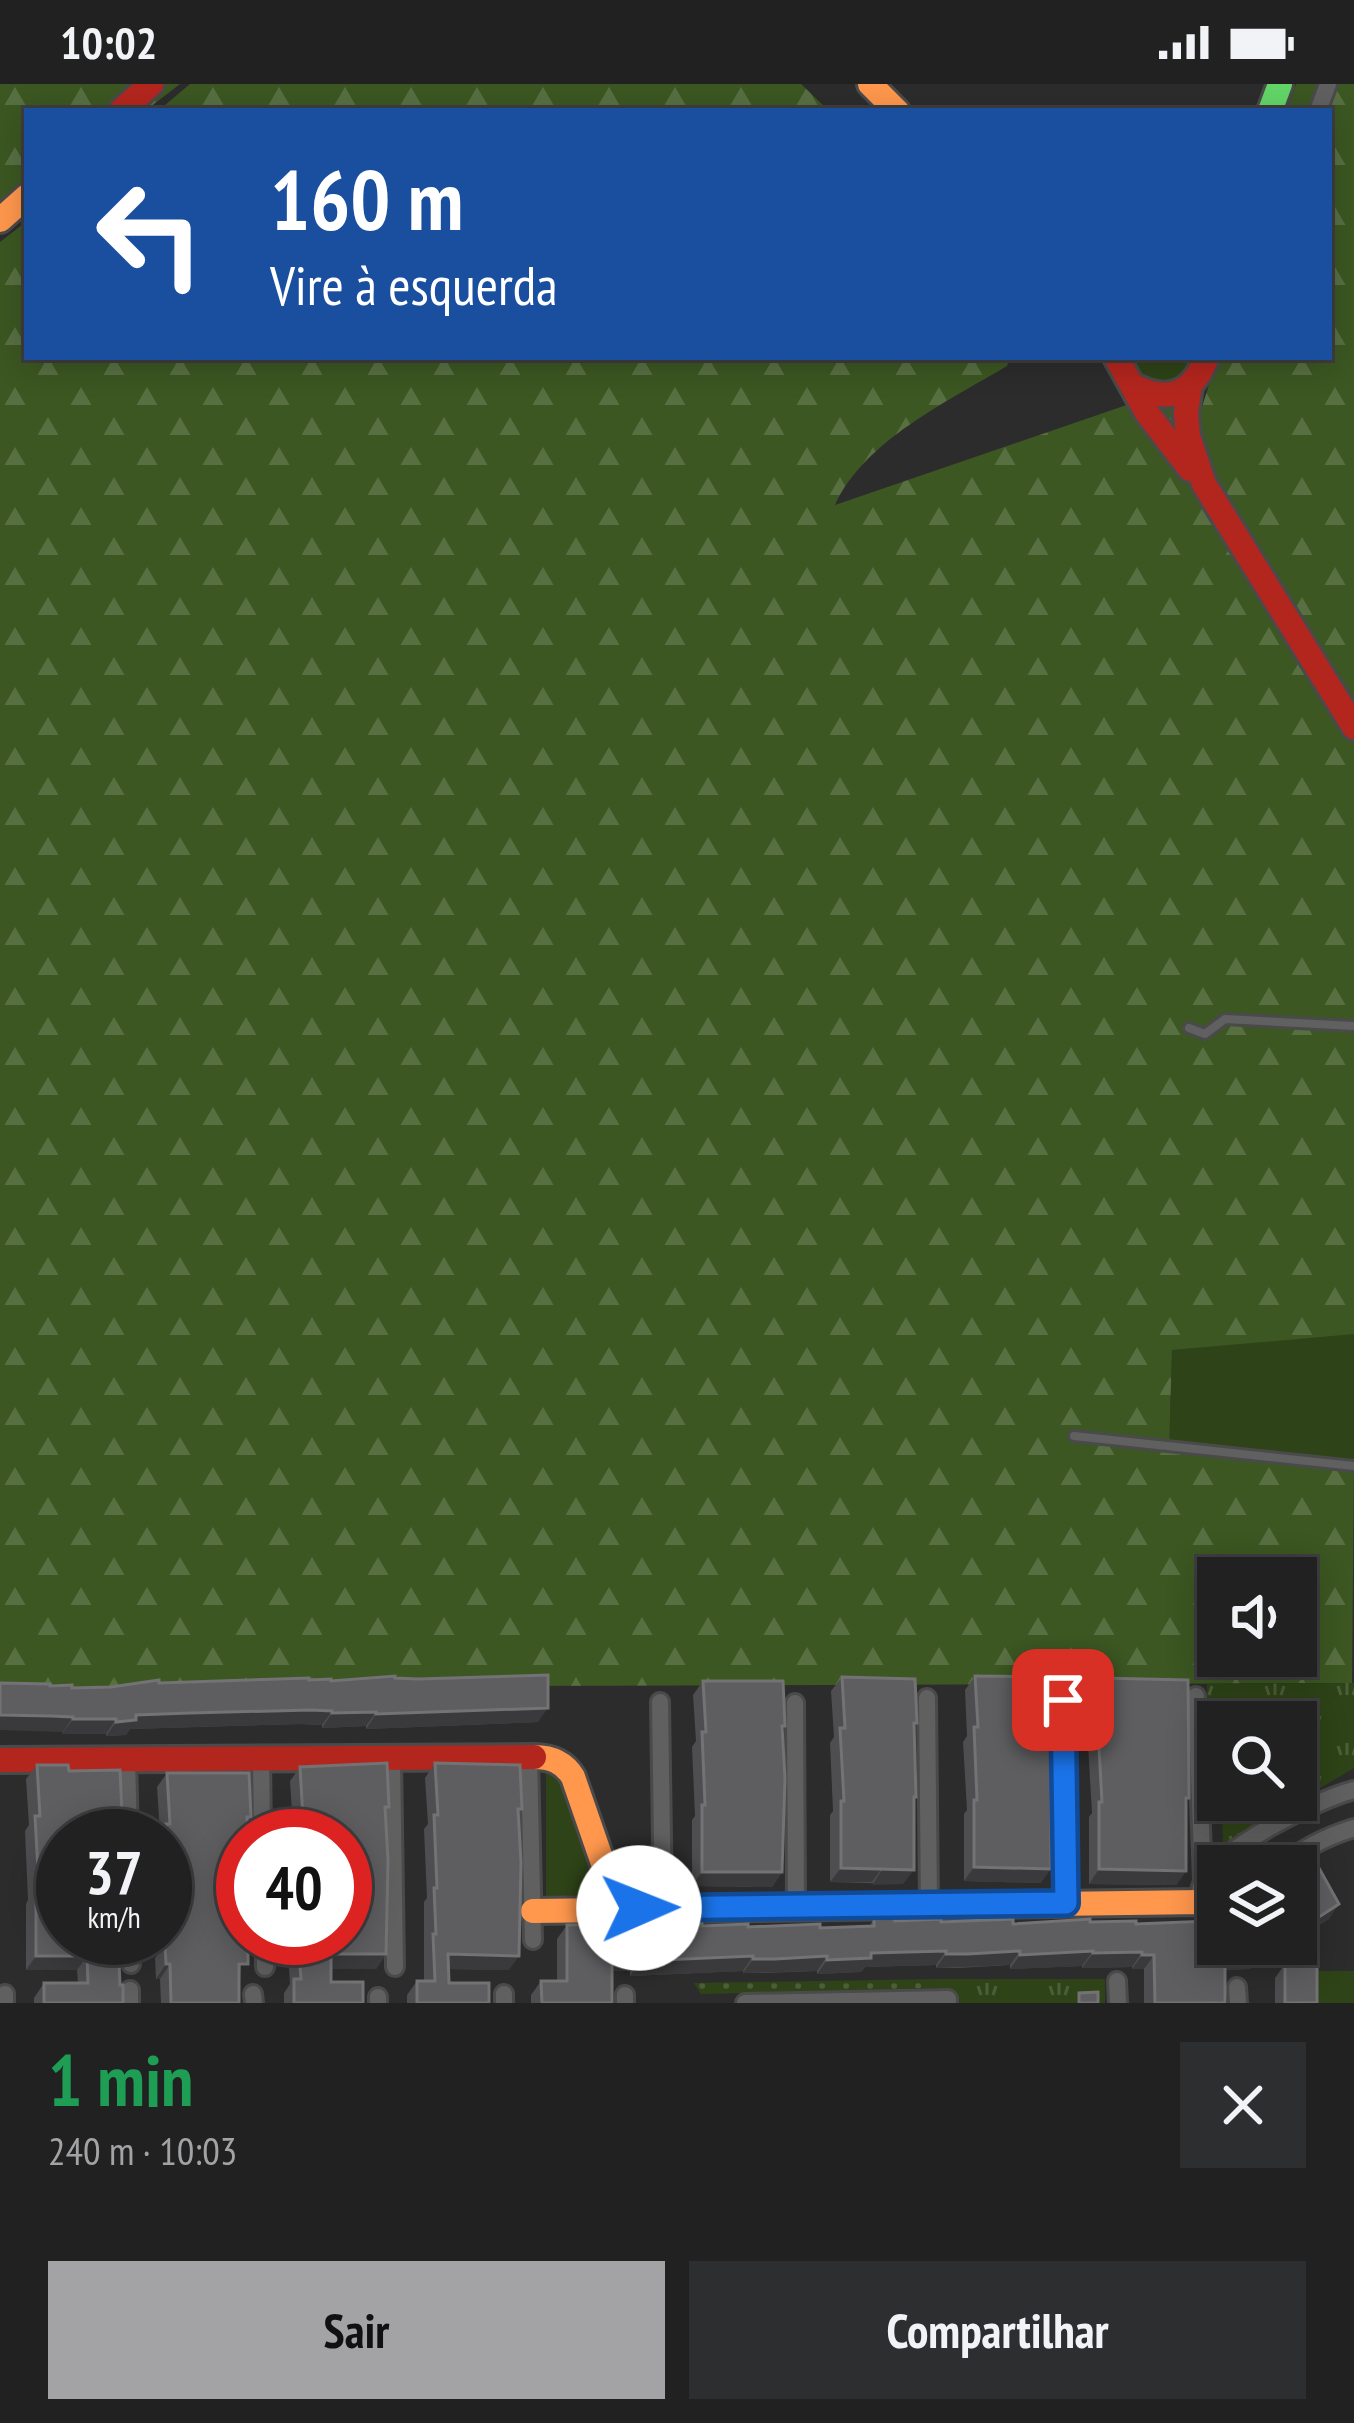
<!DOCTYPE html>
<html lang="pt">
<head>
<meta charset="utf-8">
<style>
  body { margin:0; font-family:"PT Sans Narrow",sans-serif; background:#2d2e2f; color:#f1f3f6; height:100vh; display:flex; flex-direction:column; font-size:45px; white-space:nowrap }
  * { box-sizing:border-box; margin:0 }
  p { font-size:39px; color:#a2a3a5 }
  .icon { flex:none; width:66px; height:66px; fill:none; stroke:currentColor; stroke-width:2; stroke-linecap:round; stroke-linejoin:round }
  .map { position:relative; height:1919px; overflow:hidden }
  .panel { display:flex; flex-direction:column; background:#212122; flex:1 }
  .panel>* { flex:none }
  .top-card { position:absolute; left:24px; top:24px; width:1308px; height:252px; border-radius:0px; box-shadow:0 6px 30px #0003,0 0 0 3px #3e3e40; background:#1a4fa0; color:#fff; overflow:hidden }
  .tools { position:absolute; left:1197px; top:1473px; display:grid; gap:24px }
  .tools a { display:grid; place-items:center; width:120px; height:120px; border-radius:0px; background:#212122; box-shadow:0 6px 30px #0003,0 0 0 3px #3e3e40; font-size:60px }
  .speed { position:absolute; left:36px; top:1725px; display:flex; gap:24px; font-size:60px; font-weight:700; text-align:center }
  .speed>* { display:grid; place-content:center; width:156px; height:156px; border-radius:50%; background:#212122; box-shadow:0 6px 30px #0003,0 0 0 3px #3e3e40; line-height:1 }
  .speed small { font-size:30px; font-weight:400 }
  .speed .limit { border:18px solid #d22; background:#fff; color:#111 }
  .pin { position:absolute; display:grid; place-items:center; width:102px; height:102px; color:#fff; margin:-51px; border-radius:24px; box-shadow:0 6px 18px #0006 }
  .me { position:absolute; width:132px; margin:-66px; rotate:89deg; stroke-linejoin:round; filter:drop-shadow(0 0 9px #0008) }
  .turn { display:flex; align-items:center; gap:42px; height:252px; padding:0 48px; font-size:54px }
  .turn .icon { width:156px; height:156px; stroke-width:2.5 }
  .turn b { display:block; font-size:84px; line-height:102px }
  .round { display:grid; place-items:center; flex:none; width:126px; height:126px; border-radius:0px; background:#2d2e2f }
  .summary { display:flex; align-items:center; justify-content:space-between; height:204px; padding:0 48px }
  h1 { font-size:72px; font-weight:700; line-height:90px; color:#1e9e55 }
  .action { display:flex; gap:24px; margin-top:auto; padding:24px 48px }
  .action a { flex:1; height:138px; border-radius:0px; background:#a3a3a5; color:#111; font-size:48px; font-weight:700; line-height:138px; text-align:center }
  .action a+a { background:#2d2e2f; color:#f1f3f6 }
  .status { display:flex; justify-content:space-between; align-items:center; height:84px; padding:0 60px; background:#212122; direction:ltr }
  .status svg { height:33px; fill:currentColor }
  .map>svg:first-child { display:block }
</style>
</head>
<body>
<div class="status"><b>10:02</b><svg viewBox="0 0 49 12"><path d="M0 12V9h3v3zM5 12V6h3v6zM10 12V3h3v9zM15 12V0h3v12zM26 1h20v11H26zM47 4h2v5h-2z"/></svg></div>
<div class="map">
<svg width="1354" height="1919" viewBox="0 0 1354 1919">
  <defs>
    <pattern id="forest-firs" width="22" height="20" patternUnits="userSpaceOnUse" patternTransform="scale(3)"><rect width="22" height="20" fill="#3c5722"/><path d="M5 1l3.5 6h-7zM16 11l3.5 6h-7z" fill="#586f42"/></pattern>
    <pattern id="park-tufts" width="24" height="20" patternUnits="userSpaceOnUse" patternTransform="scale(3)"><rect width="24" height="20" fill="#2e4317"/><path d="M3 7l-1-3M5 7V3M7 7l1-3M15 17l-1-3M17 17v-4M19 17l1-3" fill="none" stroke="#4c5e39"/></pattern>
    <pattern id="garden-dots" width="8" height="8" patternUnits="userSpaceOnUse" patternTransform="scale(3)"><rect width="8" height="8" fill="#2e4317"/><path d="M2 2h.1M6 6h.1" fill="none" stroke="#4c5e39" stroke-width="1.8" stroke-linecap="round"/></pattern>
  </defs>
  <rect width="100%" height="100%" fill="#2c2c2d"/>
  <g fill="#2e4317">
    <polygon points="1123,273 1202,273 1193,293 1148,305"/>
    <polygon points="1354,1249 1354,1383 1169,1368 1172,1266"/>
    <polygon points="546,1687 561,1691 602,1810 546,1813"/>
    <polygon points="1309,1887 1354,1887 1354,1919 1310,1919"/>
  </g>
  <g fill="url(#forest-firs)" fill-rule="evenodd">
    <polygon points="0,0 180,0 145,27 27,27 27,118 0,139"/>
    <polygon points="190,0 801,0 829,27 158,27"/>
    <path d="M 1296,0 L 1354,0 L 1354,1250 L 1172,1266 L 1169,1367 L 1354,1383 L 1352,1599 L 0,1604 L 0,158 L 27,137 L 27,273 L 1010,273 L 1007,282 C 948,317 864,357 835,421 L 1182,302 L 1198,335 L 1218,273 L 1329,273 L 1329,27 L 1286,27 ZM 1218,1494 L 1296,1494 L 1296,1572 L 1218,1572 Z"/>
  </g>
  <g fill="url(#park-tufts)">
    <polygon points="1354,1599 1354,1684 1239,1752 1217,1774 1212,1769 1211,1760 1223,1759 1222,1716 1296,1716 1296,1638 1218,1638 1218,1647 1207,1647 1207,1600"/>
    <polygon points="939,1895 1105,1895 1105,1919 960,1919 953,1909 939,1904"/>
  </g>
  <polygon fill="url(#garden-dots)" points="939,1895 939,1904 701,1910 694,1899"/>
  <g fill="none" stroke-linecap="round" stroke-linejoin="round">
    <g stroke="#4a4a4b" stroke-width="14">
      <g id="lane">
        <polyline points="1189,944 1205,950 1225,935 1354,942"/>
        <polyline points="1074,1352 1354,1382"/>
      </g>
    </g>
    <g stroke="#4a4a4b" stroke-width="22">
      <g id="street">
        <polyline points="1318,27 1328,0"/>
        <polyline points="1196,1612 1203,1796"/>
        <polyline points="927,1614 929,1820"/>
        <polyline points="1063,1616 1066,1819"/>
        <polyline points="660,1618 663,1824"/>
        <polyline points="795,1619 796,1822"/>
        <polyline points="392,1672 395,1883"/>
        <polyline points="529,1673 533,1856"/>
        <polyline points="261,1674 262,1752"/>
        <polyline points="127,1675 129,1752"/>
        <path d="M 1282,1782 C 1303,1764 1328,1752 1354,1744"/>
        <path d="M 1201,1818 C 1200,1810 1199,1807 1202,1800 C 1216,1765 1318,1715 1354,1706"/>
        <polyline points="131,1854 131,1880"/>
        <polyline points="265,1854 265,1883"/>
        <polyline points="1117,1897 1118,1919"/>
        <polyline points="1237,1903 1238,1919"/>
        <polyline points="130,1906 130,1919"/>
        <polyline points="5,1910 5,1919"/>
        <polyline points="253,1910 254,1919"/>
        <polyline points="504,1910 504,1919"/>
        <polyline points="625,1911 625,1919"/>
        <polyline points="378,1913 378,1919"/>
        <polyline points="745,1919 948,1915 948,1919"/>
      </g>
    </g>
    <g stroke="#4a4a4b" stroke-width="30">
      <polyline id="fast" points="1270,27 1280,0"/>
    </g>
    <g stroke="#4a4a4b" stroke-width="30">
      <g id="slow">
        <polyline points="870,0 897,27"/>
        <polyline points="0,136 27,112"/>
        <path d="M 534,1673 C 551,1673 564,1678 573,1693 L 608,1794 L 615,1824"/>
        <polyline points="533,1827 1201,1818 1211,1826 1218,1827"/>
      </g>
    </g>
    <g stroke="#4a4a4b" stroke-width="30">
      <g id="jam">
        <polyline points="121,27 151,0"/>
        <polyline points="1116,273 1147,329 1190,385"/>
        <path d="M 1132,301 C 1168,320 1192,311 1207,273"/>
        <polyline points="1190,302 1186,328 1188,352 1204,400 1354,643"/>
        <polyline points="0,1676 534,1673"/>
      </g>
    </g>
    <use href="#lane" stroke="#606061" stroke-width="8"/>
    <use href="#street" stroke="#606061" stroke-width="16"/>
    <use href="#fast" stroke="#63d668" stroke-width="24"/>
    <use href="#slow" stroke="#ff974d" stroke-width="24"/>
    <use href="#jam" stroke="#b3261e" stroke-width="24"/>
  </g>
  <g fill="#4e4d4f">
    <polygon points="975,1592 1051,1643 1051,1765 1041,1799 964,1797 964,1730 967,1726 963,1658 967,1652 965,1606"/>
    <polygon points="842,1593 914,1644 916,1713 914,1717 903,1800 830,1798 830,1731 833,1727 830,1659 834,1653 831,1607"/>
    <polygon points="395,1594 538,1638 366,1645 366,1642 322,1644 322,1641 301,1640 130,1645 126,1651 106,1652 106,1650 62,1650 63,1648 41,1646 50,1602 111,1603 159,1599 309,1596 331,1597"/>
    <polygon points="1100,1594 1189,1714 1186,1717 1186,1787 1176,1801 1089,1800 1089,1733 1092,1729 1088,1660 1092,1654 1090,1609"/>
    <polygon points="703,1597 782,1646 782,1788 772,1803 692,1802 692,1736 695,1732 692,1663 696,1657 693,1611"/>
    <polygon points="435,1679 519,1730 509,1886 448,1885 449,1899 489,1919 407,1919 407,1911 417,1897 424,1897 424,1818 427,1814 424,1745 428,1740 425,1694"/>
    <polygon points="37,1681 63,1752 118,1854 120,1901 123,1919 34,1919 34,1914 44,1899 78,1899 77,1886 26,1886 26,1820 28,1816 25,1747 29,1741 26,1695"/>
    <polygon points="300,1683 386,1728 386,1870 376,1885 331,1885 331,1898 363,1919 284,1919 284,1909 290,1900 288,1868 291,1864 290,1854 345,1854 345,1752 289,1752 293,1743 290,1697"/>
    <polygon points="167,1689 251,1733 248,1738 239,1919 161,1919 160,1895 156,1895 155,1874 158,1870 157,1854 165,1854 165,1752 158,1752 160,1749 157,1703"/>
    <polygon points="1297,1797 1329,1835 1309,1847 1296,1826"/>
    <polygon points="874,1835 1013,1840 1090,1838 1209,1841 1260,1870 1250,1885 1225,1886 1225,1919 1144,1919 1144,1885 1132,1885 1132,1883 1082,1884 1082,1882 1010,1885 1010,1881 958,1884 936,1884 936,1881 865,1883 861,1888 817,1890 817,1887 765,1889 743,1889 743,1887 630,1892 630,1887 612,1887 612,1919 531,1919 531,1911 541,1897 557,1897 557,1855 567,1841 632,1846 678,1844 681,1840 820,1844 869,1842"/>
    <polygon points="1285,1880 1317,1919 1275,1919 1275,1894"/>
  </g>
  <g fill="#3a393b">
    <polygon points="548,1624 538,1638 366,1645 376,1630"/>
    <polygon points="311,1626 332,1627 322,1641 301,1640 130,1645 126,1651 106,1652 116,1638 136,1631"/>
    <polygon points="376,1628 366,1642 322,1644 332,1629"/>
    <polygon points="0,1631 51,1632 73,1633 63,1648 0,1646"/>
    <polygon points="73,1635 116,1635 106,1650 62,1650"/>
    <polygon points="974,1783 1051,1785 1041,1799 964,1797"/>
    <polygon points="841,1784 882,1784 872,1798 830,1798"/>
    <polygon points="1099,1785 1186,1787 1176,1801 1089,1800"/>
    <polygon points="882,1786 914,1786 903,1800 872,1801"/>
    <polygon points="702,1788 782,1788 772,1803 692,1802"/>
    <polygon points="1339,1820 1329,1835 1309,1847 1319,1833"/>
    <polygon points="946,1867 936,1881 865,1883 861,1888 817,1890 827,1876 871,1869"/>
    <polygon points="1020,1867 1010,1881 936,1884 946,1870"/>
    <polygon points="1093,1867 1082,1882 1010,1885 1020,1871"/>
    <polygon points="1142,1868 1132,1883 1082,1884 1093,1869"/>
    <polygon points="331,1870 386,1870 376,1885 321,1885"/>
    <polygon points="448,1870 519,1872 509,1886 438,1885"/>
    <polygon points="1260,1870 1250,1885 1215,1886 1225,1872"/>
    <polygon points="1142,1871 1154,1871 1144,1885 1132,1885"/>
    <polygon points="36,1872 87,1872 77,1886 26,1886"/>
    <polygon points="640,1872 630,1887 602,1887 612,1873"/>
    <polygon points="753,1872 743,1887 630,1892 640,1877"/>
    <polygon points="827,1872 817,1887 743,1889 753,1875"/>
    <polygon points="166,1880 170,1880 160,1895 156,1895"/>
  </g>
  <g fill="#5e5d5f" stroke="#737274" stroke-width="3">
    <polygon points="548,1591 548,1624 376,1630 376,1628 332,1629 332,1627 311,1626 190,1629 136,1631 136,1636 116,1638 116,1635 73,1635 73,1633 51,1632 0,1631 0,1599 50,1600 50,1602 72,1601 72,1604 111,1603 159,1596 159,1599 309,1594 309,1596 331,1595 331,1597 395,1592 395,1594 418,1595"/>
    <polygon points="975,1592 1053,1593 1055,1638 1051,1638 1054,1712 1051,1712 1051,1785 974,1783 974,1716 977,1716 974,1643 978,1643"/>
    <polygon points="842,1593 915,1595 917,1639 914,1639 916,1713 914,1713 914,1786 841,1784 841,1717 844,1717 840,1644 845,1644"/>
    <polygon points="1100,1594 1188,1596 1189,1714 1186,1714 1186,1787 1099,1785 1099,1718 1102,1718 1098,1646 1103,1646"/>
    <polygon points="703,1597 783,1597 785,1642 782,1642 785,1694 782,1788 702,1788 702,1721 705,1721 702,1648 706,1648"/>
    <polygon points="387,1679 389,1723 385,1723 388,1776 386,1870 331,1870 331,1898 363,1898 363,1919 294,1919 294,1895 301,1895 298,1854 345,1854 345,1752 300,1752 299,1734 303,1734 300,1683"/>
    <polygon points="435,1679 520,1681 522,1725 518,1725 521,1778 519,1872 448,1870 449,1899 489,1899 489,1919 417,1919 417,1897 435,1897 433,1850 436,1850 434,1804 437,1804 434,1731 438,1731"/>
    <polygon points="37,1681 68,1681 69,1687 120,1686 123,1752 63,1752 63,1854 118,1854 120,1901 123,1901 123,1919 44,1919 44,1899 88,1899 87,1872 36,1872 36,1805 39,1805 35,1732 40,1732"/>
    <polygon points="167,1689 249,1689 251,1733 247,1733 248,1752 243,1752 243,1854 248,1854 248,1880 239,1880 239,1919 171,1919 170,1880 166,1880 165,1860 168,1859 166,1813 170,1813 166,1740 170,1740"/>
    <polygon points="1319,1784 1339,1820 1319,1833 1297,1797"/>
    <polygon points="895,1834 895,1837 941,1835 941,1838 1013,1835 1013,1840 1090,1835 1090,1838 1136,1837 1136,1840 1209,1837 1209,1841 1218,1840 1218,1860 1260,1860 1260,1870 1225,1872 1225,1919 1155,1919 1154,1871 1142,1871 1142,1868 1093,1869 1093,1867 1020,1871 1020,1867 968,1870 946,1870 946,1867 871,1869 871,1874 827,1876 827,1872 775,1875 753,1875 753,1872 640,1877 640,1872 612,1873 612,1919 542,1919 541,1897 567,1897 567,1841 632,1840 632,1846 681,1844 681,1840 702,1839 702,1842 748,1840 748,1843 820,1840 820,1844 874,1842 874,1835"/>
    <rect x="1285" y="1880" width="32" height="39"/>
    <polygon points="1098,1908 1098,1919 1079,1919 1079,1909"/>
  </g>
  <g fill="none" stroke-linecap="round" stroke-linejoin="round">
    <g stroke="#114b97" stroke-width="30">
      <polyline id="route" points="639,1824 1066,1819 1063,1616"/>
    </g>
    <use href="#route" stroke="#1a73e8" stroke-width="21"/>
  </g>
</svg>
<div class="tools">
<a><svg class="icon" aria-label="sound" viewBox="0 0 24 24"><path d="M4 9h4l5-4v14l-5-4H4zM17 9q2 3 0 6"/></svg></a>
<a><svg class="icon" aria-label="search" viewBox="0 0 24 24"><circle cx="10" cy="10" r="6"/><path d="M15 15l6 6"/></svg></a>
<a><svg class="icon" aria-label="layers" viewBox="0 0 24 24"><path d="M12 4l9 5-9 5-9-5zM3 14l9 5 9-5"/></svg></a>
</div>
<div class="speed"><div>37<small>km/h</small></div><div class="limit">40</div></div>
<div class="pin" style="left:1063px;top:1616px;background:#d93025"><svg class="icon" aria-label="arrive" viewBox="0 0 24 24"><path d="M6 21V4h12l-3 4 3 4H6"/></svg></div>
<svg class="me" style="left:639px;top:1824px" viewBox="-20 -20 40 40"><circle r="19" fill="#fff"/><path d="M0-13L10 11 0 6-10 11z" fill="#1a73e8"/></svg>
<div class="top-card">
<div class="turn"><svg class="icon" aria-label="left" viewBox="0 0 24 24"><path d="M17 20v-9H6M10 6l-5 5 5 5"/></svg><div><b>160 m</b>Vire à esquerda</div></div>
</div>
</div>
<section class="panel">
<div class="summary"><div><h1>1 min</h1><p>240 m · 10:03</p></div><a class="round"><svg class="icon" aria-label="close" viewBox="0 0 24 24"><path d="M6 6l12 12M18 6L6 18"/></svg></a></div>
<div class="action"><a>Sair</a><a>Compartilhar</a></div>
</section>
</body>
</html>
